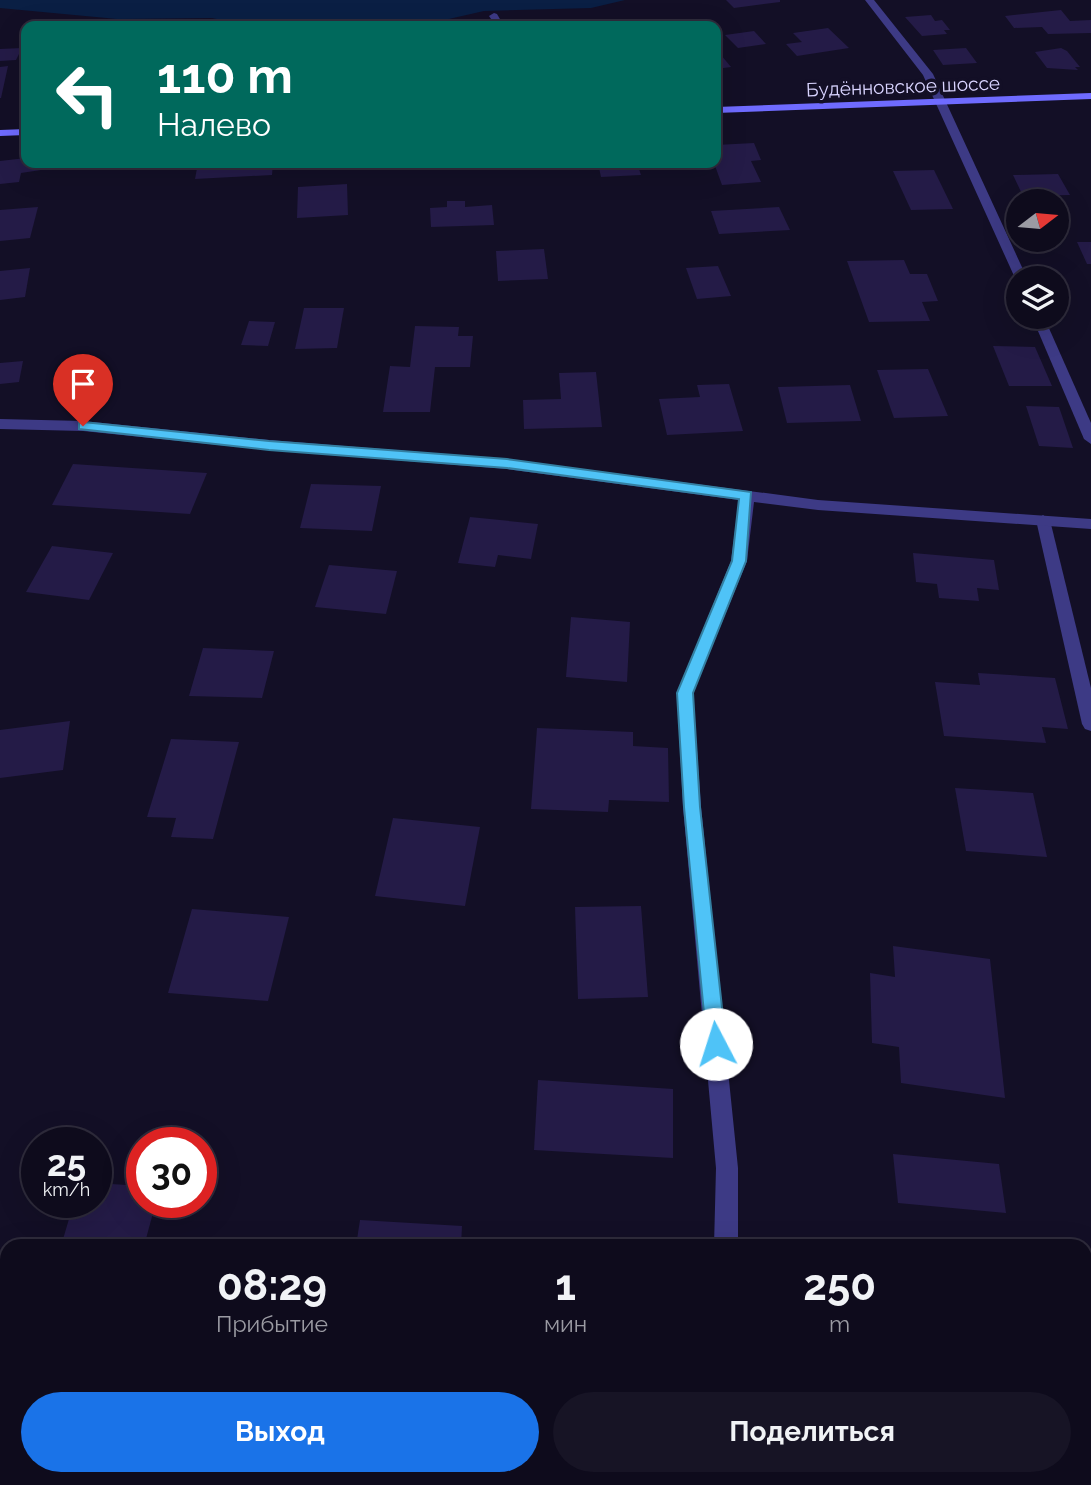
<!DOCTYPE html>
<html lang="ru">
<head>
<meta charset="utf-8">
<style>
  body { margin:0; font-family:Raleway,sans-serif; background:#171425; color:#f1f3f6; height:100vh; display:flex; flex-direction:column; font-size:26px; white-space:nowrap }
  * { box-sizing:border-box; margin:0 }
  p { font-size:23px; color:#9b9ba3 }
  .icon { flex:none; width:38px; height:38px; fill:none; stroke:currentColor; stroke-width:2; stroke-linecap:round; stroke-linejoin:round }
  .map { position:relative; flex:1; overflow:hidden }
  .side { position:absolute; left:0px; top:1239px; width:1092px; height:247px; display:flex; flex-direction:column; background:#0e0b1c; border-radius:21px 21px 0 0; box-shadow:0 7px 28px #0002,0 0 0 2px #2e2b3b }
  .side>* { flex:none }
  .banner { position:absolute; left:21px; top:21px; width:700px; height:147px; border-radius:14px; box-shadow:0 7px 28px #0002,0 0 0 2px #2e2b3b; background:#00695c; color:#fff; overflow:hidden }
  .needle { width:46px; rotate:74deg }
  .fabs { position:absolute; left:1006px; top:189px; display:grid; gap:14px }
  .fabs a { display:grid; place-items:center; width:63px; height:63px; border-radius:50%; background:#0e0b1c; box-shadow:0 7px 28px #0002,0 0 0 2px #2e2b3b; font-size:35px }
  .speed { position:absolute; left:21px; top:1127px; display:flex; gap:14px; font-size:35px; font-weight:700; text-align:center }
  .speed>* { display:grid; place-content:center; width:91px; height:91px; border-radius:50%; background:#0e0b1c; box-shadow:0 7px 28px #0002,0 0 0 2px #2e2b3b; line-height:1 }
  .speed small { font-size:18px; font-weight:400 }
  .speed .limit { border:10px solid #d22; background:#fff; color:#111 }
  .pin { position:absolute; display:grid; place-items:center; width:60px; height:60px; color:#fff; margin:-72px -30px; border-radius:50% 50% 50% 0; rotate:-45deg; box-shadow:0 0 7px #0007 }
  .pin .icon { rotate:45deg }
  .me { position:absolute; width:77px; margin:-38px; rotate:355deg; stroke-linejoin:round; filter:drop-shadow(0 0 5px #0008) }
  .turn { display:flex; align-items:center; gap:24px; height:147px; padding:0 21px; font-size:32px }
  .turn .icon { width:91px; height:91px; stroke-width:2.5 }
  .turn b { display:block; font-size:49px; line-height:60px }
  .eta { display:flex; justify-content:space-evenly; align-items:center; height:119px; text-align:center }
  .eta b { font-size:42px; font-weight:700; line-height:49px }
  .action { display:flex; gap:14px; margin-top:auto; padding:14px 21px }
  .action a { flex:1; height:80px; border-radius:42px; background:#1a73e8; color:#fff; font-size:28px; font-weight:700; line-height:80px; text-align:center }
  .action a+a { background:#171425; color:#f1f3f6 }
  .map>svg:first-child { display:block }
</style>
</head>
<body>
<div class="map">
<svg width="1091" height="1485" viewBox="0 0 1091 1485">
  <rect width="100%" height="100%" fill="#130f26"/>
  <polygon fill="#0a1f44" points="0,0 625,0 591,8 484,11 418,26 374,26 341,19 250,26 212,18 117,19 0,8"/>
  <g fill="#241b47">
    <polygon points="726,0 780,0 780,2 734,8"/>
    <polygon points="1061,10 1070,21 1091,20 1091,33 1048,34 1042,27 1014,28 1005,16"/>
    <polygon points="931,15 935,21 942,20 950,30 944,30 947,34 922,36 905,17"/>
    <polygon points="828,28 849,48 797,56 786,44 802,42 793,33"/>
    <polygon points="754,31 766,44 738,48 725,35"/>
    <polygon points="22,48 16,60 0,61 0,49"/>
    <polygon points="966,48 977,63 943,65 933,50"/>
    <polygon points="1061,48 1067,51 1080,67 1075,67 1078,70 1047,68 1035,52"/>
    <polygon points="716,49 731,67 716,69"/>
    <polygon points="8,66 1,98 0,98 0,67"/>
    <polygon points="754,143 761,160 751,161 761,182 722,185 714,163 716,145"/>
    <polygon points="26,158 26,163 42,163 41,170 21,173 19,182 0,184 0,161"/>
    <polygon points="198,163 273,163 272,175 195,179"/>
    <polygon points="444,163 507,163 507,165 445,167"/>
    <polygon points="598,163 637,163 641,175 601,177"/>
    <polygon points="934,170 953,209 911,210 893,171"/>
    <polygon points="1058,174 1070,195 1023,196 1013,175"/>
    <polygon points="347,184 348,215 297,218 298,187"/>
    <polygon points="447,201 465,201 465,207 492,205 494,225 431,227 430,208 447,207"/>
    <polygon points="38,207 30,238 0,241 0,210"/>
    <polygon points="779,207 790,230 719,234 711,211"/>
    <polygon points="1077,242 1091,242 1091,264 1087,264"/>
    <polygon points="544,249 548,279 498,281 496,251"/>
    <polygon points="904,260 910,274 927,274 938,301 922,302 930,321 869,322 847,261"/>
    <polygon points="718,266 731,296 697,299 686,268"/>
    <polygon points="30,268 25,297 0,300 0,271"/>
    <polygon points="304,308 344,308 337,348 295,349"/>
    <polygon points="249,321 275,322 268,346 241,345"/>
    <polygon points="415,326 459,327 458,336 473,336 470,367 435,367 430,412 383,412 390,366 410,367"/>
    <polygon points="993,346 1035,347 1052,386 1009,386"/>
    <polygon points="23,361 19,382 0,384 0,363"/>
    <polygon points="928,369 948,416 894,418 877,370"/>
    <polygon points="596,372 602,427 524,429 523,400 561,399 559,373"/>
    <polygon points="729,384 743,431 667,435 659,399 700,397 697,385"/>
    <polygon points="850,385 861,421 787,423 778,387"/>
    <polygon points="1026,406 1059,407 1073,448 1039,446"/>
    <polygon points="73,464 207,473 190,514 52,505"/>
    <polygon points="311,484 381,486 372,531 300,528"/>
    <polygon points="470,517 538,524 531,559 498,555 495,567 458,563"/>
    <polygon points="52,546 113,553 89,600 26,592"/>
    <polygon points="913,553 994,560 999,590 977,588 979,601 939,598 937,584 916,582"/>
    <polygon points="329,565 397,571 386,614 315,607"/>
    <polygon points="571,617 630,622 627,682 566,677"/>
    <polygon points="203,648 274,651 262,698 189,696"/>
    <polygon points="978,673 1055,678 1068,729 1042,727 1046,743 944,736 935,682 980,685"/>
    <polygon points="70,721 63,770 0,778 0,730"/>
    <polygon points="537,728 633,732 633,746 668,748 669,802 609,800 608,812 531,809"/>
    <polygon points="171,739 239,742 213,839 171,837 176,818 147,817"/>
    <polygon points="955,788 1033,793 1047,857 966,851"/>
    <polygon points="393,818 480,827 465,906 375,896"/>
    <polygon points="641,906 648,997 578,999 575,907"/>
    <polygon points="192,909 289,917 268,1001 168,993"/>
    <polygon points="893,946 990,959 1005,1098 901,1083 899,1047 872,1043 870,973 895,977"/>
    <polygon points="538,1080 673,1089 673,1158 534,1150"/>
    <polygon points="893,1154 999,1164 1006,1213 898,1203"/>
    <polygon points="96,1183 142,1186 142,1202 156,1202 144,1246 61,1246 74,1202 96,1202"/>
    <polygon points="360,1220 462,1226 461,1246 356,1246"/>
    <polygon points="919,1238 984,1244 984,1246 920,1246"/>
  </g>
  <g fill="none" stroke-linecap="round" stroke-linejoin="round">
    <g fill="#3d3a85" fill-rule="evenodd">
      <polygon points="865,0 874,0 933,74 1027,278 1018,278 1018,281 1015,278 923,75"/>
      <polygon points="494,13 497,14 504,26 496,26 489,16"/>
      <polygon points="1032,317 1044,317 1091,423 1091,444 1084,439"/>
      <polygon points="1043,515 1050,520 1091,688 1091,731 1085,729 1082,724 1036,520"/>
    </g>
    <g fill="#3d3a85" fill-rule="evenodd">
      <polygon points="0,419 83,421 269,440 507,459 818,500 1091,519 1091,529 818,510 754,502 747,561 693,693 701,807 738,1168 738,1246 714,1246 716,1168 683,807 677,693 731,561 739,500 507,469 269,450 83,431 0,429"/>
      <rect x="711" y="1479" width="26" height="6"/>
    </g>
    <g fill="#6f6bff" fill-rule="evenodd">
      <polygon points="1091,93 1091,99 716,113 716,107"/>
      <polygon points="26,129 26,135 0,136 0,130"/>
    </g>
  </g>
  <polygon fill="#4fc3f7" stroke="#337fa1" stroke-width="2" points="83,422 269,441 507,459 751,492 746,561 693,693 700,807 726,1044 723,1051 716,1054 709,1051 707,1044 684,807 677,693 732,561 739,499 507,468 269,450 79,429 79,423"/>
  <g text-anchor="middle" stroke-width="7" stroke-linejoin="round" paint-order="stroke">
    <g font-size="19" fill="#d9d4ff" stroke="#130f26">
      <text transform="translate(903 86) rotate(-2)" y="7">Будённовское шоссе</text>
    </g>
  </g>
</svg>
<div class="fabs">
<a><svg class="needle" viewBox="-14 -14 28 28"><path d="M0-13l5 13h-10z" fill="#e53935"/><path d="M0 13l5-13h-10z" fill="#9b9ba3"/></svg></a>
<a><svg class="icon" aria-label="layers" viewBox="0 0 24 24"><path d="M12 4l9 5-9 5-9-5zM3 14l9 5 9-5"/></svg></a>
</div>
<div class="speed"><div>25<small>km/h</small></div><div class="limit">30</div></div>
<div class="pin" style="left:83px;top:426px;background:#d93025"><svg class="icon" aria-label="arrive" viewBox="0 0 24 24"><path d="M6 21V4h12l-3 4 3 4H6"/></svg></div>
<svg class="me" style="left:716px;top:1044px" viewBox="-20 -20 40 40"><circle r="19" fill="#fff"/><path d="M0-13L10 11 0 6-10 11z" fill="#4fc3f7"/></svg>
<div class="banner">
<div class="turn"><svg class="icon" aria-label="left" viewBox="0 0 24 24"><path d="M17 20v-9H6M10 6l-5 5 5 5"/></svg><div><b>110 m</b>Налево</div></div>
</div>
<section class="side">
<div class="eta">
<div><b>08:29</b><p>Прибытие</p></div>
<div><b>1</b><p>мин</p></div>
<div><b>250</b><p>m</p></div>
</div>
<div class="action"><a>Выход</a><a>Поделиться</a></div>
</section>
</div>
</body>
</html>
